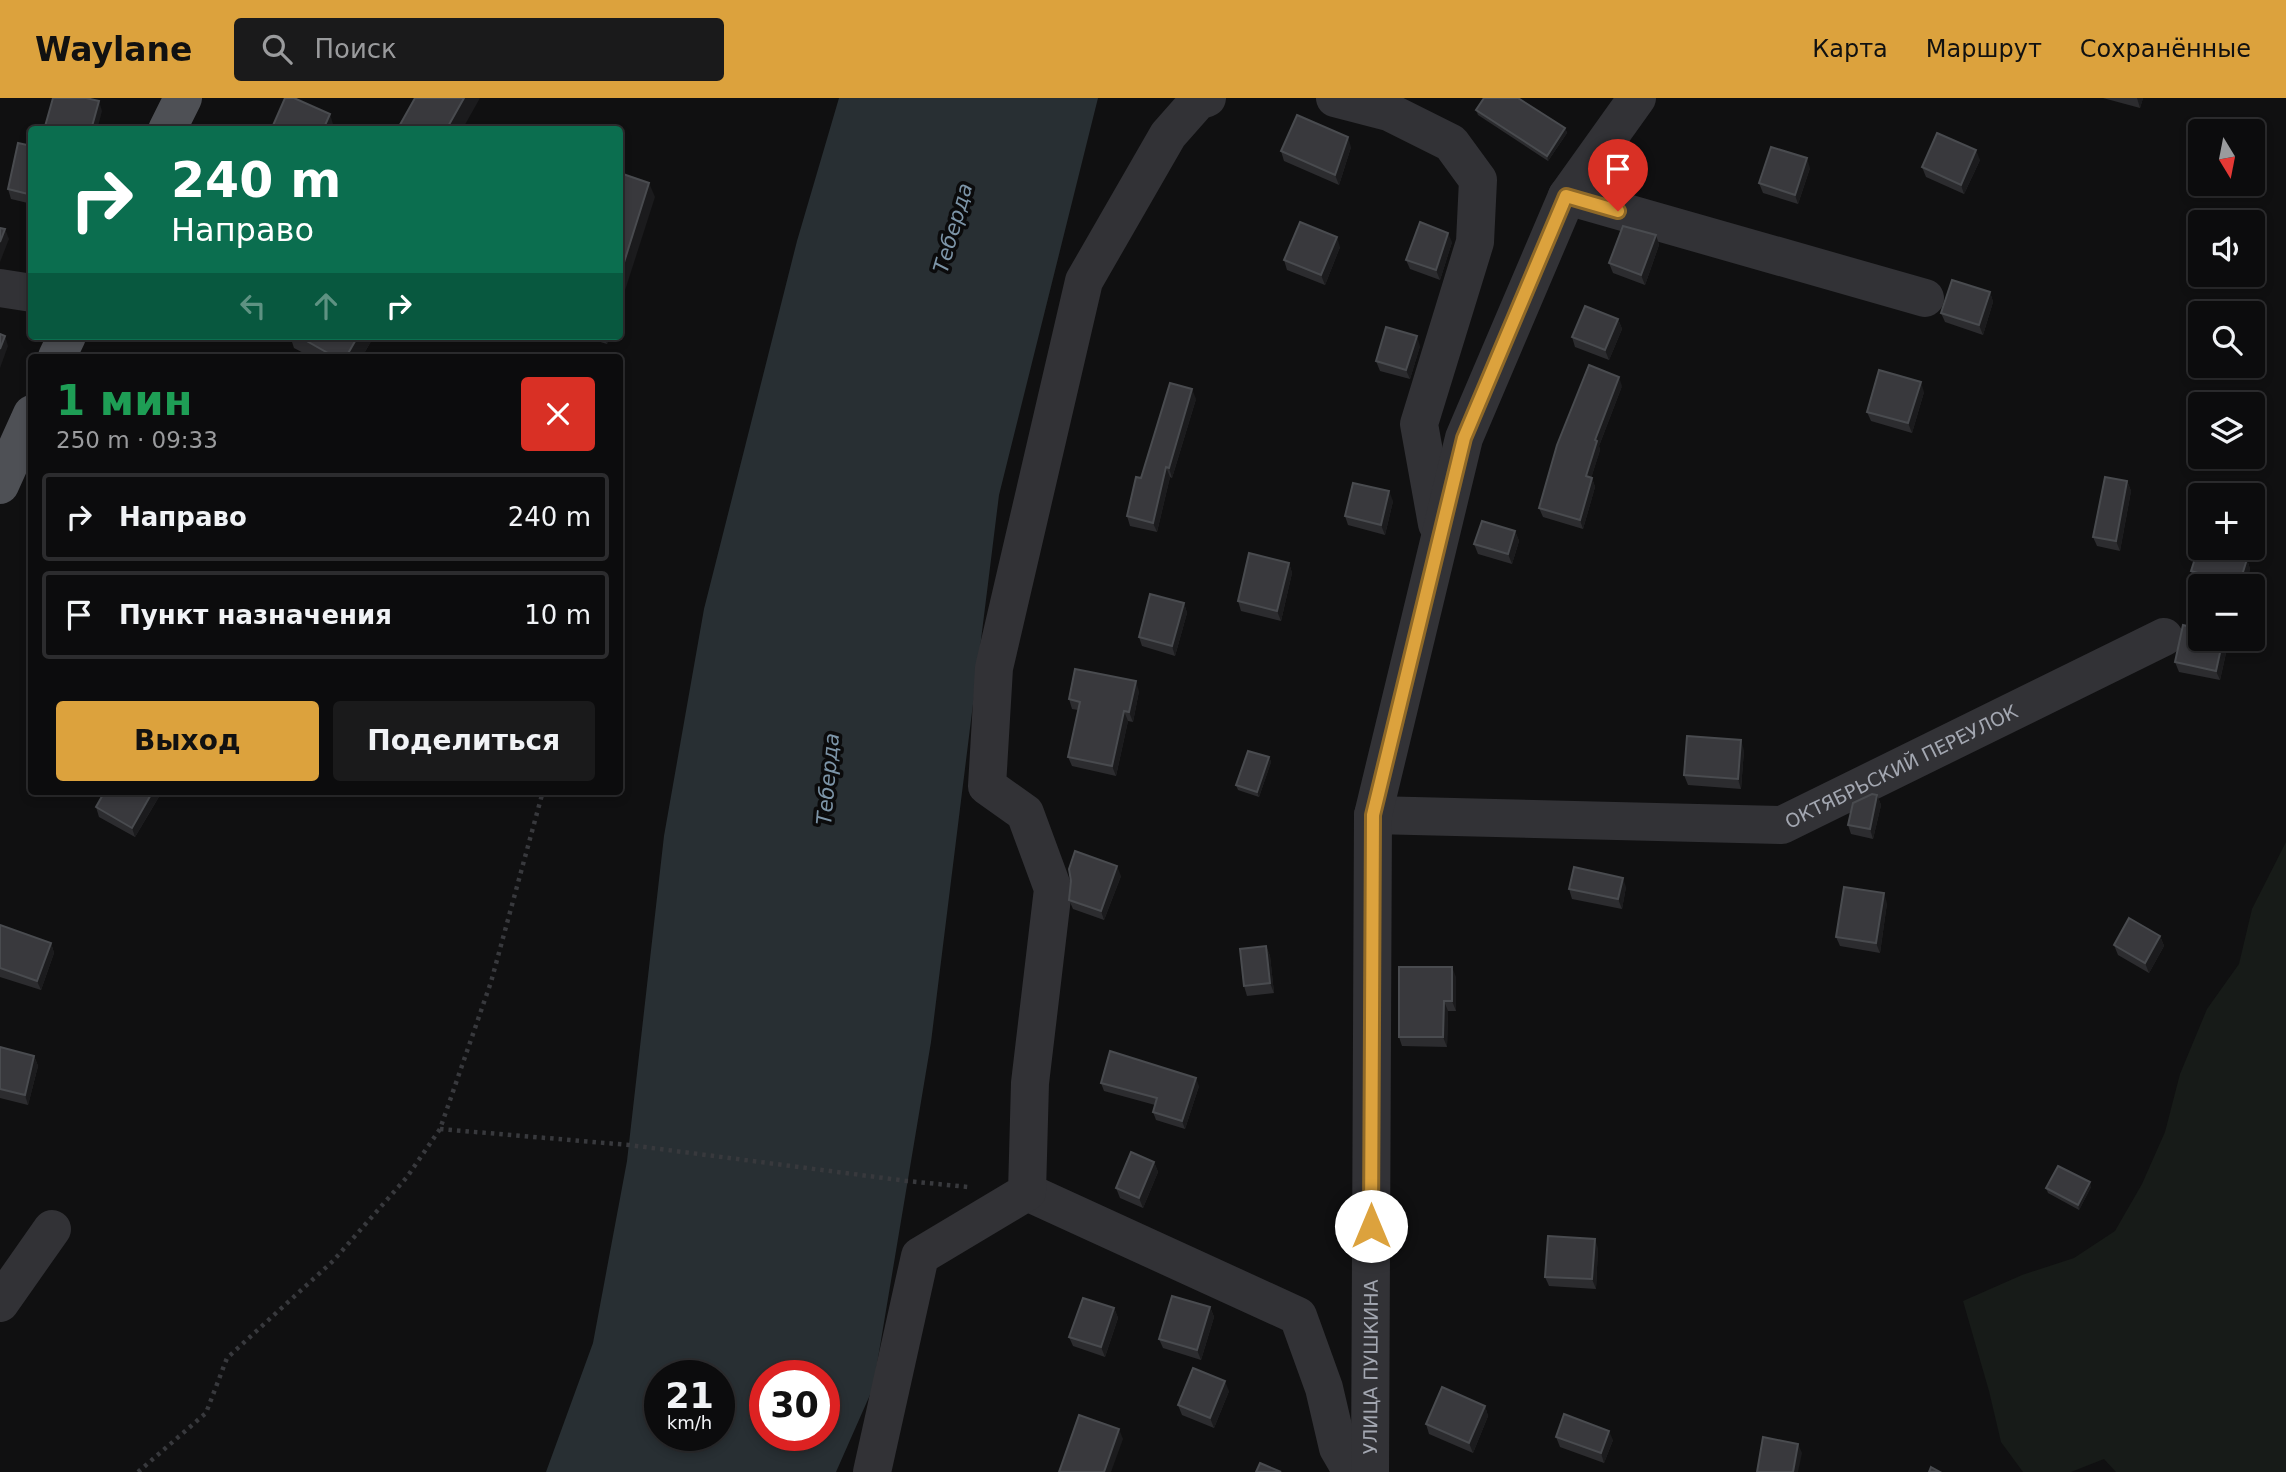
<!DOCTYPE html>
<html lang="ru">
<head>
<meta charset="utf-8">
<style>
  body { margin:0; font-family:"DejaVu Sans",sans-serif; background:#1a1a1b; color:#f1f3f6; height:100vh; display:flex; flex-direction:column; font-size:26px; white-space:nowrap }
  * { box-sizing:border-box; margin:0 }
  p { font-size:23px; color:#9a9b9d }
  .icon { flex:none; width:38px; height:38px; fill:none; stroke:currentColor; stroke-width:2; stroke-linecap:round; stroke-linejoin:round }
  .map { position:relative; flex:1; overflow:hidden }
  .sheet { position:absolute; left:28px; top:256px; width:595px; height:441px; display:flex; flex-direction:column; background:#0c0c0d; border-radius:7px; box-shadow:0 4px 10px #0003,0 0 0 2px #2c2c2e }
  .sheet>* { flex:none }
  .hud { position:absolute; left:28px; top:28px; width:595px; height:214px; border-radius:7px; box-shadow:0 4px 10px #0003,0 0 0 2px #2c2c2e; background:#0b6e4f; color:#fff; overflow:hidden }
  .needle { width:46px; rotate:170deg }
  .controls { position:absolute; left:2188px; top:21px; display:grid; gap:14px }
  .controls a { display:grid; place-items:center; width:77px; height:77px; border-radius:7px; background:#0c0c0d; box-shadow:0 4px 10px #0003,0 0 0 2px #2c2c2e; font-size:35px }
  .speed { position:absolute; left:644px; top:1262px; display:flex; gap:14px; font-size:35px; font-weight:700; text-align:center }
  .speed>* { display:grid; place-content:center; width:91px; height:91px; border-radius:50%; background:#0c0c0d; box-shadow:0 4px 10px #0003,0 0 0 2px #2c2c2e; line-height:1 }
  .speed small { font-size:18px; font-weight:400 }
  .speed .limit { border:10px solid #d22; background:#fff; color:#111 }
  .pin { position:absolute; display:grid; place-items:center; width:60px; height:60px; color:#fff; margin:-72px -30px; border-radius:50% 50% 50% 0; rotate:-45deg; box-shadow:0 0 7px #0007 }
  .pin .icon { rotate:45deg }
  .me { position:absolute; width:77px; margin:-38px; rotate:0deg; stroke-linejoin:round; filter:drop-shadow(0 0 5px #0008) }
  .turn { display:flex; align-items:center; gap:24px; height:147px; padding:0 28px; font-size:32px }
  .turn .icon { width:91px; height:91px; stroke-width:2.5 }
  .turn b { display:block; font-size:49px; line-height:60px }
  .lanes { display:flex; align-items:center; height:66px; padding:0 28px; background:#0003; justify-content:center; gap:35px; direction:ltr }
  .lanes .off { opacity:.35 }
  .round { display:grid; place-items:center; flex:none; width:74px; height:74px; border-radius:7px; background:#1a1a1b }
  .head { display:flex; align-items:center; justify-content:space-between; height:119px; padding:0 28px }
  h1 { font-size:42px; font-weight:700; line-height:52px; color:#1e9e55 }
  .button { display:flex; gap:14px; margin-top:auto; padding:14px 28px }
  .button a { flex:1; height:80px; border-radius:7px; background:#dca23d; color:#111; font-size:28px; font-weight:700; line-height:80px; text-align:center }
  .button a+a { background:#1a1a1b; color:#f1f3f6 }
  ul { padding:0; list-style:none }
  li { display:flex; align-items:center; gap:21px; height:88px; margin:0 14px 10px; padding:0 14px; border:4px solid #2c2c2e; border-radius:7px }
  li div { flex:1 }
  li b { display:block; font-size:26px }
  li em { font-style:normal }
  header { display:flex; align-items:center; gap:42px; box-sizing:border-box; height:98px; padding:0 35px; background:#dca23d; color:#111 }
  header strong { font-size:33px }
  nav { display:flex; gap:38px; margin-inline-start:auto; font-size:24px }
  .search { width:490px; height:63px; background:#1a1a1b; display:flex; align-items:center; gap:18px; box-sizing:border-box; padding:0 24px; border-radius:7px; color:#9a9b9d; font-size:26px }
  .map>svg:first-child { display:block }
</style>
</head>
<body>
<header>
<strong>Waylane</strong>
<div class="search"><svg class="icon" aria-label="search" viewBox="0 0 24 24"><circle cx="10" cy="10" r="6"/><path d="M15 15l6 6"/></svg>Поиск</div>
<nav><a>Карта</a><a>Маршрут</a><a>Сохранённые</a></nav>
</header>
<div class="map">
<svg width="2286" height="1374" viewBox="0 0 2286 1374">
  <rect width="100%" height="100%" fill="#101011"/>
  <polygon fill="#171b18" points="2286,744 2286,1374 2116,1374 2104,1361 2071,1374 2023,1374 2001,1344 1989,1293 1963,1203 2022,1177 2074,1160 2115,1133 2142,1086 2165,1034 2180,976 2207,911 2239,866 2252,811"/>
  <path fill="#282f33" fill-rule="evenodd" d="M 839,0 L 1098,0 L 999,397 L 931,944 L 873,1290 L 836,1374 L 546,1374 L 593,1245 L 627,1063 L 664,738 L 704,511 L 797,143 ZM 660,1278 L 719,1278 L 719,1337 L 660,1337 ZM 765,1278 L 824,1278 L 824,1337 L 765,1337 Z"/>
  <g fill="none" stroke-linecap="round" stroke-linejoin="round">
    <g stroke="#38393d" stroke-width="4.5" stroke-dasharray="3.5 5" stroke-linecap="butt">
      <polyline points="440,1031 629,1047 907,1083 968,1089"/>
      <polyline points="138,1374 206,1315 227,1260 333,1163 407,1079 440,1031 491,884 543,693"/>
    </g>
    <g stroke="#323236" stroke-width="38">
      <polyline points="1335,0 1389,14 1451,45 1478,82 1475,144 1419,326 1437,426"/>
      <polyline points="1567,98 1925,200"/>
      <polyline points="0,190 32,195"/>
      <path id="s1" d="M 1373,717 L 1782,727 L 2164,539"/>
      <polyline points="1027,1094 1298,1218 1324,1290 1338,1350 1352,1374"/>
      <polyline points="0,1205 52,1131"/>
      <polyline points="872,1374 920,1158 1027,1094 1030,985 1053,791 1025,715 987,688 994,570 1084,183 1168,37 1198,3 1207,0"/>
      <path id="s2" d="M 1370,1374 L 1373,717 L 1464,340 L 1567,98 L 1637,0"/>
    </g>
    <g stroke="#4e5055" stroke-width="38">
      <polyline points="167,32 183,0"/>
      <polyline points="57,259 67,238"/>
      <polyline points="0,387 32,316"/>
    </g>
  </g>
  <g fill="#2c2c2f">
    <polygon points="2103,0 2143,0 2140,10"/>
    <polygon points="1476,12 1565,30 1567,35 1548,63 1478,17"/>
    <polygon points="32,48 32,106 11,101 8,91"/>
    <polygon points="1351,49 1339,87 1284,63 1281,53"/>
    <polygon points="1980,62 1964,96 1926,79 1922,69"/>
    <polygon points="1810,70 1798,106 1763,95 1759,85"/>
    <polygon points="1656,137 1659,147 1645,187 1613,175 1609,165"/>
    <polygon points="1452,144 1440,182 1410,171 1406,162"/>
    <polygon points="1340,149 1325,187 1287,172 1284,162"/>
    <polygon points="1990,194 1993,204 1983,237 1945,224 1941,215"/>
    <polygon points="1618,221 1622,231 1609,262 1575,249 1572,239"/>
    <polygon points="290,238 374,238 362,259 311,259 294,250"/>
    <polygon points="581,238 610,238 607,246"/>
    <polygon points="1420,248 1410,281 1380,273 1376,263"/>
    <polygon points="1622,288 1599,348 1600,352 1591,380 1592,380 1595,389 1583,431 1543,419 1539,410"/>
    <polygon points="1924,294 1912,335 1871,323 1867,314"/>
    <polygon points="1196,301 1172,380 1170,379 1157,434 1130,428 1127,418 1141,380"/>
    <polygon points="2127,383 2131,393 2120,453 2097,448 2093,439"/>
    <polygon points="1393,403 1385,437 1348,427 1345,418"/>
    <polygon points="1515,433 1519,443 1512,466 1478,456 1474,446"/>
    <polygon points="2247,461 2250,471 2245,488 2213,488 2195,483 2191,473"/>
    <polygon points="1289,465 1292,475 1281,523 1241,513 1238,503"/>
    <polygon points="1184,505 1187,515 1175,558 1142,548 1139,539"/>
    <polygon points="2228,546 2220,582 2179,574 2175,564"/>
    <polygon points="1139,593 1133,624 1128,623 1116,678 1072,668 1068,659 1078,612 1072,611 1069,601"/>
    <polygon points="1744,652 1741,691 1688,687 1684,677"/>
    <polygon points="1269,659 1271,664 1259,699 1238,692 1236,687"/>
    <polygon points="105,693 159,693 160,697 135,739 99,719 96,709"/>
    <polygon points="1877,697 1881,707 1873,741 1851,736 1848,727"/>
    <polygon points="1121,778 1104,822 1073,811 1069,802 1071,783"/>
    <polygon points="1626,789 1622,811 1572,801 1569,791"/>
    <polygon points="1887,805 1880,855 1840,848 1836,839"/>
    <polygon points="0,827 51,845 54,855 41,892 0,879"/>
    <polygon points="2160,838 2164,848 2149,875 2118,857 2114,847"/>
    <polygon points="1266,848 1270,858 1274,895 1247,898 1244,888"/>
    <polygon points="1456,879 1456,913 1448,913 1447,949 1402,948 1399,939"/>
    <polygon points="0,949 34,958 38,968 28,1007 0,1000"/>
    <polygon points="1101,985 1199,988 1185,1031 1156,1022 1153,1014 1155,1007 1104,993"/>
    <polygon points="1154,1064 1158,1074 1143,1110 1120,1100 1116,1090"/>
    <polygon points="2091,1089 2079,1112 2048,1095 2046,1090"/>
    <polygon points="1598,1150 1596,1191 1549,1188 1545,1179"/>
    <polygon points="1210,1209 1214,1219 1201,1262 1163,1250 1159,1241"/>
    <polygon points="1114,1210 1118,1220 1105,1259 1073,1248 1069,1239"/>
    <polygon points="1229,1293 1214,1330 1182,1317 1178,1307"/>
    <polygon points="1485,1308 1488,1318 1473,1355 1429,1336 1426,1326"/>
    <polygon points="1556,1339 1613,1342 1604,1365 1560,1349"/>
  </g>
  <g fill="#1b1b1d">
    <polygon points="464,0 480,0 462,32 446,32"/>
    <polygon points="2137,0 2143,0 2140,10"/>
    <polygon points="99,3 102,13 97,32 91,32"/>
    <polygon points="330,16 333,26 331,32 323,32"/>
    <polygon points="1565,30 1567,35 1548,63 1547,58"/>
    <polygon points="1348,39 1351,49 1339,87 1335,77"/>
    <polygon points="1976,52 1980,62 1964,96 1961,87"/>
    <polygon points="1807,60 1810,70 1798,106 1795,97"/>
    <polygon points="649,85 655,99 620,208 620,177"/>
    <polygon points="5,131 9,141 0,164 0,144"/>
    <polygon points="1448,135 1452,144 1440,182 1436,172"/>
    <polygon points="1656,137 1659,147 1645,187 1641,177"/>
    <polygon points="1337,139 1340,149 1325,187 1321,177"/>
    <polygon points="1990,194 1993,204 1983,237 1979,227"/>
    <polygon points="1618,221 1622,231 1609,262 1605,252"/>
    <polygon points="5,238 8,248 0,270 0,251"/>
    <polygon points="358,238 374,238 362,259 346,259"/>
    <polygon points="604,238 610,238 607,246"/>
    <polygon points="1417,238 1420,248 1410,281 1406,272"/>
    <polygon points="1619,279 1622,288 1599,348 1600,352 1589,387 1586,378 1595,342"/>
    <polygon points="1921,284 1924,294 1912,335 1908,325"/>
    <polygon points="1192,291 1196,301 1172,380 1169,370"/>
    <polygon points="1166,369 1170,379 1157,434 1153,425"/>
    <polygon points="1592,380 1595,389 1583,431 1580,422"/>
    <polygon points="2127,383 2131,393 2120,453 2116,443"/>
    <polygon points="1389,393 1393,403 1385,437 1381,427"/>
    <polygon points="1515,433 1519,443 1512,466 1508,456"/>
    <polygon points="2247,461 2250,471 2245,488 2240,488"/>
    <polygon points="1289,465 1292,475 1281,523 1277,513"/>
    <polygon points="1184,505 1187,515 1175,558 1172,548"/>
    <polygon points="2223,541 2226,541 2228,546 2220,582 2216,573"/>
    <polygon points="1136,583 1139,593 1133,624 1129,614"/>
    <polygon points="1124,613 1128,623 1116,678 1112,668"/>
    <polygon points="1741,642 1744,652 1741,691 1738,681"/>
    <polygon points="1269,659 1271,664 1259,699 1257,694"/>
    <polygon points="153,693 159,693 160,697 135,739 132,730"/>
    <polygon points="1877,697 1881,707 1873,741 1870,731"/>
    <polygon points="1117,768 1121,778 1104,822 1101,813"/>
    <polygon points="1623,780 1626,789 1622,811 1618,801"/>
    <polygon points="1884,795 1887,805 1880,855 1876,845"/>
    <polygon points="2160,838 2164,848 2149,875 2145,865"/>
    <polygon points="51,845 54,855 41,892 37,883"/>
    <polygon points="1266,848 1270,858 1274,895 1270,885"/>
    <polygon points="1452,869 1456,879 1456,913 1452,903"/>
    <polygon points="1444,903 1448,913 1447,949 1443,939"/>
    <polygon points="34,958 38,968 28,1007 25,997"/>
    <polygon points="1196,980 1199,988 1185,1031 1182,1023"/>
    <polygon points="1154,1064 1158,1074 1143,1110 1139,1100"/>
    <polygon points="2090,1084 2091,1089 2079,1112 2078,1107"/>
    <polygon points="1595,1141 1598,1150 1596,1191 1592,1181"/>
    <polygon points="1210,1209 1214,1219 1201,1262 1197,1252"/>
    <polygon points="1114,1210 1118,1220 1105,1259 1101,1249"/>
    <polygon points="1225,1283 1229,1293 1214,1330 1210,1320"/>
    <polygon points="1485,1308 1488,1318 1473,1355 1469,1345"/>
    <polygon points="1119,1331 1123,1341 1111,1374 1104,1374"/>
    <polygon points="1609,1333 1613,1342 1604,1365 1601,1355"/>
    <polygon points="1798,1346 1802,1355 1798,1374 1793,1374"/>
  </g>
  <g fill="#39393d" stroke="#494b4f" stroke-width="2">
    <polygon points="53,0 86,0 99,3 91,32 44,32"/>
    <polygon points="285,0 294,0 330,16 323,32 271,32"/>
    <polygon points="415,0 464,0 446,32 397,32"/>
    <polygon points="1484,0 1518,0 1565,30 1547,58 1476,12"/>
    <polygon points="1297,17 1348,39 1335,77 1281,53"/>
    <polygon points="1937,35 1976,52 1961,87 1922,69"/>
    <polygon points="18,45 32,48 32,97 8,91"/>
    <polygon points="1771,49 1807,60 1795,97 1759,85"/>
    <polygon points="620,75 649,85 620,177"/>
    <polygon points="1300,124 1337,139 1321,177 1284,162"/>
    <polygon points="1420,124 1448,135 1436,172 1406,162"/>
    <polygon points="1623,128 1656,137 1641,177 1609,165"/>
    <polygon points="0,130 5,131 0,144"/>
    <polygon points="1952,182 1990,194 1979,227 1941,215"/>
    <polygon points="1585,208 1618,221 1605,252 1572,239"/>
    <polygon points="1386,229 1417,238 1406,272 1376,263"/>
    <polygon points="0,236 5,238 0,251"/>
    <polygon points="298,238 358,238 346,259 335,259"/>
    <polygon points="1589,267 1619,279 1595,342 1597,343 1586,378 1592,380 1580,422 1539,410 1557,347"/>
    <polygon points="1879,272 1921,284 1908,325 1867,314"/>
    <polygon points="1170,285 1192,291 1169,370 1166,369 1153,425 1127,418 1136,379 1141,380"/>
    <polygon points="2105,379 2127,383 2116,443 2093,439"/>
    <polygon points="1353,385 1389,393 1381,427 1345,418"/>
    <polygon points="1482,423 1515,433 1508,456 1474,446"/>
    <polygon points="2199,448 2200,450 2206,450 2247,461 2239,487 2191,473"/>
    <polygon points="1249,455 1289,465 1277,513 1238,503"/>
    <polygon points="1150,496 1184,505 1172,548 1139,539"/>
    <polygon points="2183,527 2200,531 2200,541 2223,541 2216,573 2175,564"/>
    <polygon points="1075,571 1136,583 1129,614 1124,613 1112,668 1068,659 1080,604 1069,601"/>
    <polygon points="1687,638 1741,642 1738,681 1684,677"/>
    <polygon points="1248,653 1269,659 1257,694 1236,687"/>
    <polygon points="105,693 153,693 132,730 96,709"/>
    <polygon points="1872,696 1877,697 1870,731 1848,727 1853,705"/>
    <polygon points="1075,753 1117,768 1101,813 1069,802 1071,783 1069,771"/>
    <polygon points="1574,769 1623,780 1618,801 1569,791"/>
    <polygon points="1844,789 1884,795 1876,845 1836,839"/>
    <polygon points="2129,820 2160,838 2145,865 2114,847"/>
    <polygon points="0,827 51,845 37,883 0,870"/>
    <polygon points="1266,848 1270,885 1244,888 1240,851"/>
    <polygon points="1399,869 1452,869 1452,903 1444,903 1443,939 1399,939"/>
    <polygon points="0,949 34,958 25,997 0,991"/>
    <polygon points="1110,953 1196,980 1182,1023 1153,1014 1157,1000 1101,985"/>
    <polygon points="1131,1054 1154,1064 1139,1100 1116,1090"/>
    <polygon points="2058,1068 2090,1084 2078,1107 2046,1090"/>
    <polygon points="1548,1138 1595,1141 1592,1181 1545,1179"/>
    <polygon points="1172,1198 1210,1209 1197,1252 1159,1241"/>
    <polygon points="1083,1200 1114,1210 1101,1249 1069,1239"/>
    <polygon points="1193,1270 1225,1283 1210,1320 1178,1307"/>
    <polygon points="1442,1289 1485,1308 1469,1345 1426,1326"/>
    <polygon points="1564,1316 1609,1333 1601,1355 1556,1339"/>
    <polygon points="1079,1317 1119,1331 1104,1374 1059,1374"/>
    <polygon points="1763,1339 1798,1346 1793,1374 1757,1374"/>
    <polygon points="1260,1365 1281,1374 1256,1374"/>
    <polygon points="1931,1369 1940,1374 1929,1374"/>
  </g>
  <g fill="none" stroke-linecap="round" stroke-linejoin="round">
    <g stroke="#8f6928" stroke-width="18">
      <polyline id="route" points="1371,1128 1373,717 1464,340 1566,98 1618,113"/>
    </g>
    <use href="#route" stroke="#dca23d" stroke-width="12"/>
  </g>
  <g text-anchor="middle" stroke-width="7" stroke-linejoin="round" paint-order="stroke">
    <g font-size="19" fill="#a3a7b1" stroke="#0b0b0c">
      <text dy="7" stroke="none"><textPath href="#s1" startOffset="542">ОКТЯБРЬСКИЙ ПЕРЕУЛОК</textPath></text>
      <text dy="7" stroke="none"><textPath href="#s2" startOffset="105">УЛИЦА ПУШКИНА</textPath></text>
    </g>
    <g font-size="21" font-style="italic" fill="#7d95a8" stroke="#0b0b0c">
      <text transform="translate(953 130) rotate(-74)" y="7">Теберда</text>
      <text transform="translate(828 681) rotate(-85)" y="7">Теберда</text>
    </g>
  </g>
</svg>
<div class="controls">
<a><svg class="needle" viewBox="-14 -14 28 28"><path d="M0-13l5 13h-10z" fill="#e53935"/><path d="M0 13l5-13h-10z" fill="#9a9b9d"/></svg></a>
<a><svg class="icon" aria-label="sound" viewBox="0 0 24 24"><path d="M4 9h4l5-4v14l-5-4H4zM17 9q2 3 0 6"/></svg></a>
<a><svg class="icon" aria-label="search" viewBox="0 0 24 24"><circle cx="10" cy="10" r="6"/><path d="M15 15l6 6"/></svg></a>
<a><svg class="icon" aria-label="layers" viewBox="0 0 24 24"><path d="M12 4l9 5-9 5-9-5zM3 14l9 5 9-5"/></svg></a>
<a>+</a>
<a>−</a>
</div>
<div class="speed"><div>21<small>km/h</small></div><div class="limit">30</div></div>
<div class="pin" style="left:1618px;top:113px;background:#d93025"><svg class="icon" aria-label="arrive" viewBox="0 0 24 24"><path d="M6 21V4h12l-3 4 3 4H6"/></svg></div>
<svg class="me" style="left:1371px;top:1128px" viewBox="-20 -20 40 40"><circle r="19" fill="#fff"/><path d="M0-13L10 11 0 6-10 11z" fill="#dca23d"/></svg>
<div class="hud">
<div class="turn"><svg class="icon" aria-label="right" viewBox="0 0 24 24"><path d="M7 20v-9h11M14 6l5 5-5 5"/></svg><div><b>240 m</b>Направо</div></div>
<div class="lanes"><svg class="icon off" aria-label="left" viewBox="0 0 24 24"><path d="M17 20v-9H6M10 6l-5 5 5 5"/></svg><svg class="icon off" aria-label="ahead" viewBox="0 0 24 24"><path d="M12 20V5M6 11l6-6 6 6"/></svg><svg class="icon" aria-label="right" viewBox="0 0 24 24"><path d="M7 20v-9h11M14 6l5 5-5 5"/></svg></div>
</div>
<section class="sheet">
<div class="head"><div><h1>1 мин</h1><p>250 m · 09:33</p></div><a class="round" style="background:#d93025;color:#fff"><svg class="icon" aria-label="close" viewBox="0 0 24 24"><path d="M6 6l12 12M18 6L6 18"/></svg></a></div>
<ul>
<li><svg class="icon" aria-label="right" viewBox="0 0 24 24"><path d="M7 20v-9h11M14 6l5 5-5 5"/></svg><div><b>Направо</b></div><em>240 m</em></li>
<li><svg class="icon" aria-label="arrive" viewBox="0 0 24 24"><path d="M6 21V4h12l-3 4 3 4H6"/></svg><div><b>Пункт назначения</b></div><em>10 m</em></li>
</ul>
<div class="button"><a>Выход</a><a>Поделиться</a></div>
</section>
</div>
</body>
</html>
